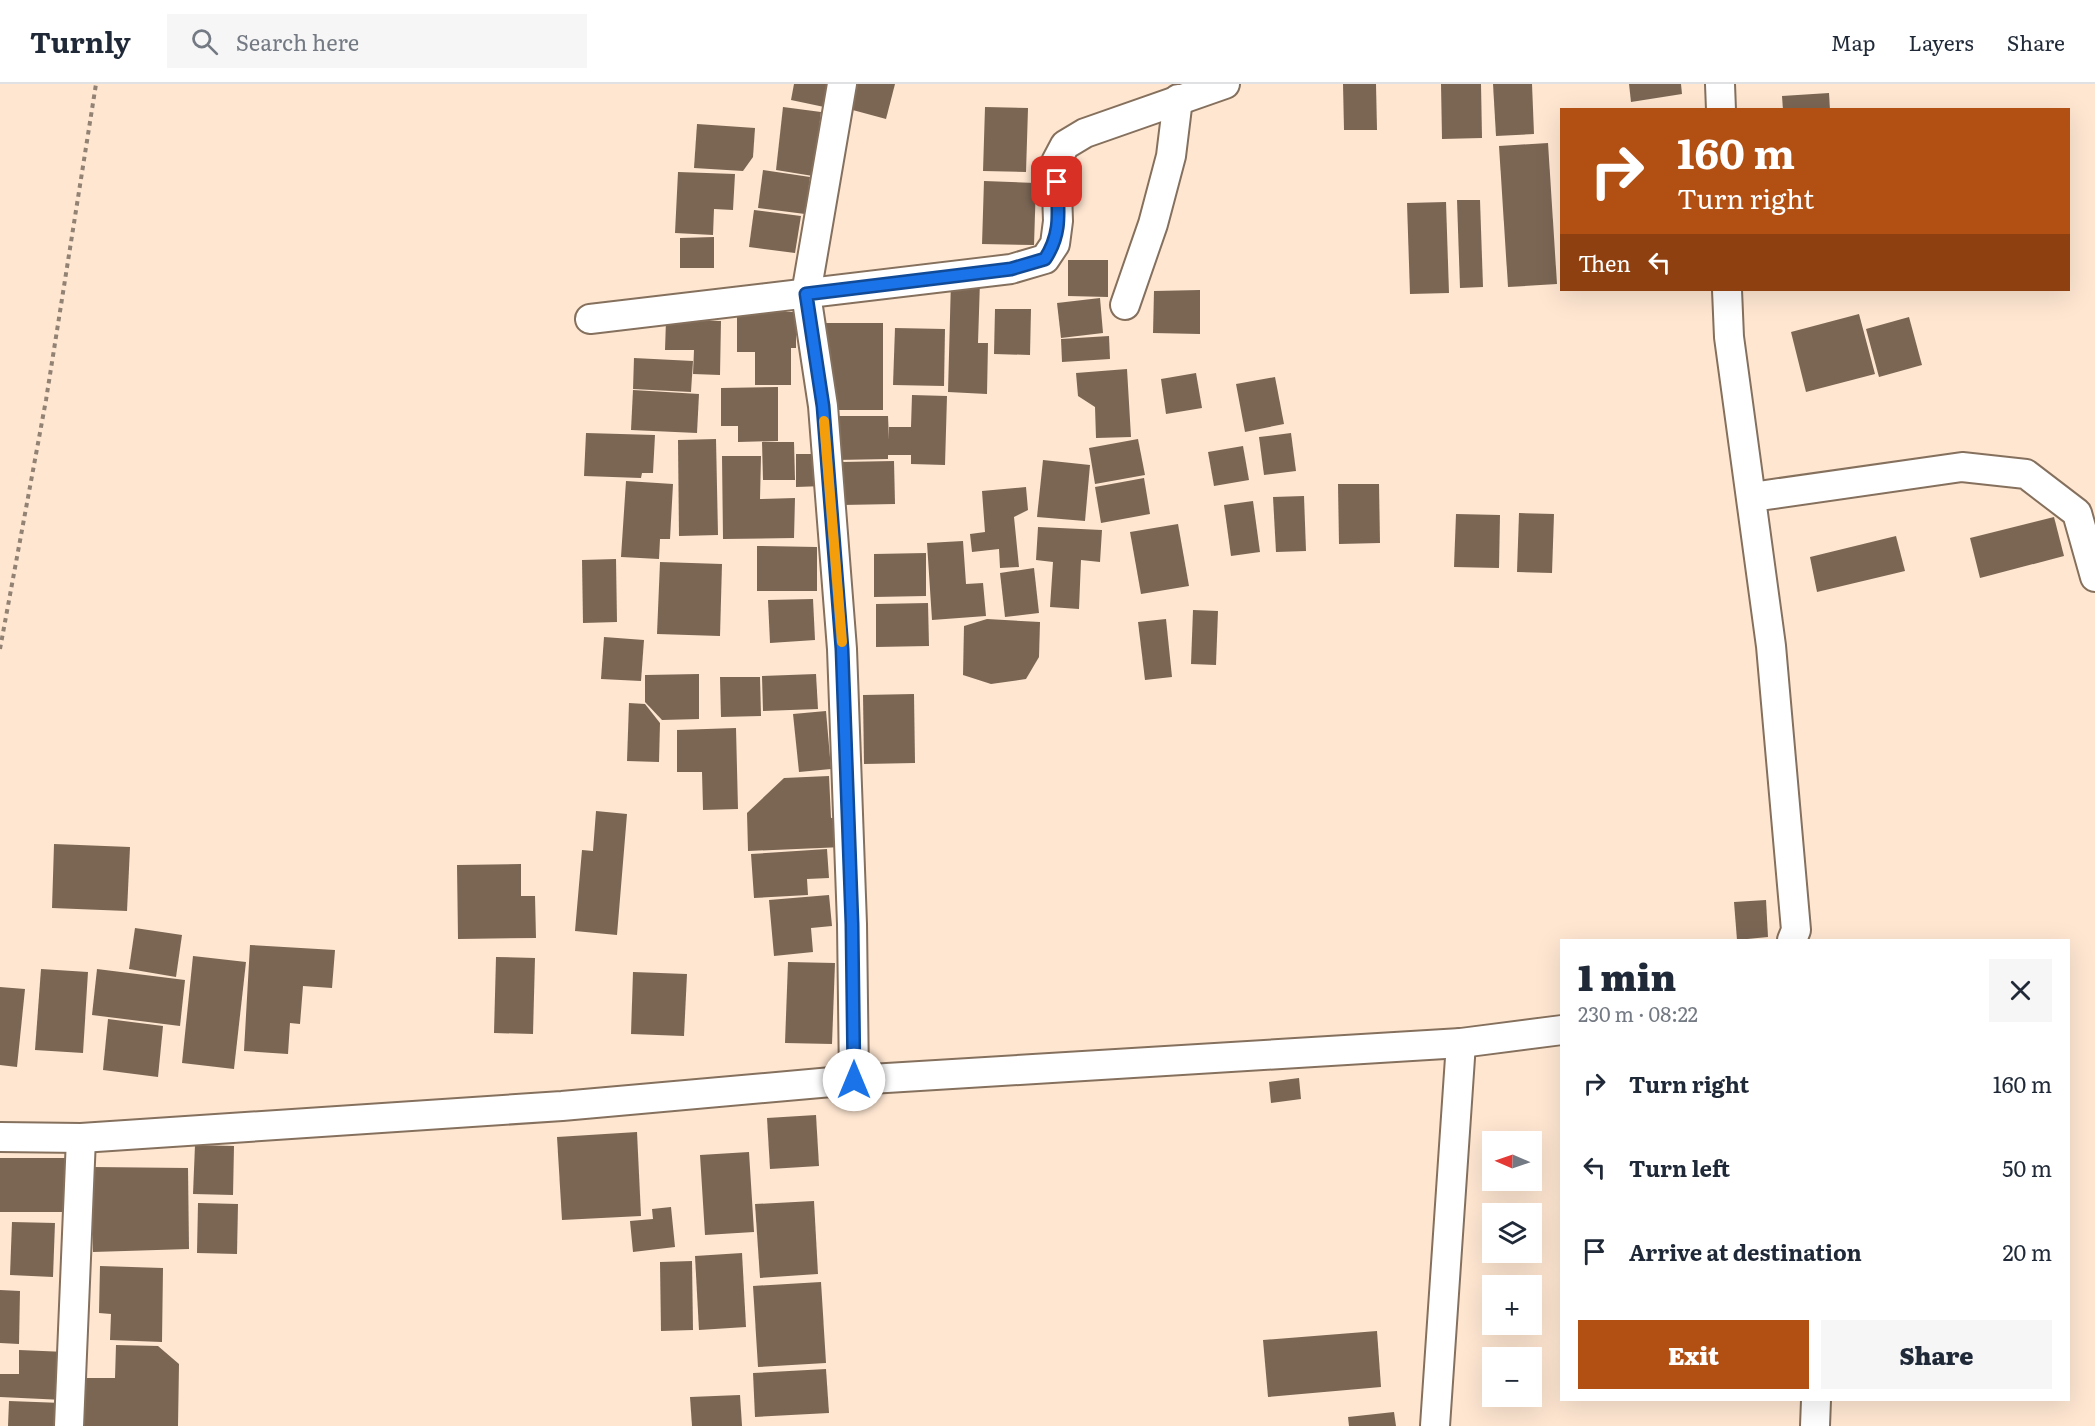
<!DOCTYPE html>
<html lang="en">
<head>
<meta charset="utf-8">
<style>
  body { margin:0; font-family:Literata,serif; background:#f6f6f7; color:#1f2937; height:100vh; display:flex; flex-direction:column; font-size:22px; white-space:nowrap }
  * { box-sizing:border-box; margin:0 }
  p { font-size:20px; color:#747a83 }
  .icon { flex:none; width:33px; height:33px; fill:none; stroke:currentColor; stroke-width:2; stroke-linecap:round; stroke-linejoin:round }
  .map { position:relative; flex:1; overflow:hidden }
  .details { position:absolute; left:1560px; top:855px; width:510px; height:462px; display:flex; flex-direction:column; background:#fff; border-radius:0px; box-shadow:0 6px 24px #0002 }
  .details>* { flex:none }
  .top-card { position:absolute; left:1560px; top:24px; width:510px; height:183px; border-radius:0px; box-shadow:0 6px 24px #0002; background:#b25014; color:#fff; overflow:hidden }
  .needle { width:39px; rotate:272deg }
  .tools { position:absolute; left:1482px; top:1047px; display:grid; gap:12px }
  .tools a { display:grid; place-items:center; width:60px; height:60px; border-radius:0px; background:#fff; box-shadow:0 6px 24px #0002; font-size:30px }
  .pin { position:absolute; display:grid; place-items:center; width:51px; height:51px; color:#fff; margin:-26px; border-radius:12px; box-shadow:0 3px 9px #0006 }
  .me { position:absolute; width:66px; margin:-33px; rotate:0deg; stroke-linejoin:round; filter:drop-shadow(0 0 4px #0008) }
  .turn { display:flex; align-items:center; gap:21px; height:126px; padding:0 18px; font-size:27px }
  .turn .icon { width:78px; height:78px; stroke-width:2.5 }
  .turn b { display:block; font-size:42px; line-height:51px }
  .then { display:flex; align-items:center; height:57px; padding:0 18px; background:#0003; gap:12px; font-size:22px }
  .round { display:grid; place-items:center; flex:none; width:63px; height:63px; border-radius:0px; background:#f6f6f7 }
  .overview { display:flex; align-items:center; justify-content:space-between; height:102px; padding:0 18px }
  h1 { font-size:36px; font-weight:800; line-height:45px }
  .cta { display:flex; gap:12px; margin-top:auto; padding:12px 18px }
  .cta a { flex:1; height:69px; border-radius:0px; background:#b25014; color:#fff; font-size:24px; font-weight:800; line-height:69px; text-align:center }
  .cta a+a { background:#f6f6f7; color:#1f2937 }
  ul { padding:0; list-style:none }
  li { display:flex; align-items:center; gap:18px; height:84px; padding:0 18px }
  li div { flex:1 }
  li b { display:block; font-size:22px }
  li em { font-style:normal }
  header { display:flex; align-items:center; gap:36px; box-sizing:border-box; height:84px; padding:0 30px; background:#fff; border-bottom:2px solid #e0e1e3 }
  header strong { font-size:28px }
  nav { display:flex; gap:33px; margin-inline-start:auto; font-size:21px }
  .search { width:420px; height:54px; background:#f6f6f7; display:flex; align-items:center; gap:15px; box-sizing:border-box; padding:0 21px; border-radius:0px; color:#747a83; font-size:22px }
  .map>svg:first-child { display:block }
</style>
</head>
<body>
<header>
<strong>Turnly</strong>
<div class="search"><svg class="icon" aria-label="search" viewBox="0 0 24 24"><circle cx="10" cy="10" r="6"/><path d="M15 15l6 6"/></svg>Search here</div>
<nav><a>Map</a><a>Layers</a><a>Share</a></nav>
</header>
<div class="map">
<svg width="2095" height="1342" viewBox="0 0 2095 1342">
  <rect width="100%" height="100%" fill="#fee6d1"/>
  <g fill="#7b6654">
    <polygon points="794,0 834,0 829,24 791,16"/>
    <polygon points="855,0 895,0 886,35 849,25"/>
    <polygon points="1343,0 1376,0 1377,46 1344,46"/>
    <polygon points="1441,0 1481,0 1482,54 1442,55"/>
    <polygon points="1493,0 1532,0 1534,50 1496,52"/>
    <polygon points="1629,0 1681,0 1682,10 1631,18"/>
    <polygon points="1829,9 1830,26 1783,26 1782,12"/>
    <polygon points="783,23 821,28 813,92 776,86"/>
    <polygon points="985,23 1028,24 1026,88 983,87"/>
    <polygon points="697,40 755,44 753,73 743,87 694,84"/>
    <polygon points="1548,59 1557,200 1508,203 1499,62"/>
    <polygon points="763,86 810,93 805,130 758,124"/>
    <polygon points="678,88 735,90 733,126 714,125 713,151 675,149"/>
    <polygon points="984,97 1036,99 1034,161 982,160"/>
    <polygon points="1457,116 1480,116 1483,203 1460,204"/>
    <polygon points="1446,118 1449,209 1410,210 1407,119"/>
    <polygon points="754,126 801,132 795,169 749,163"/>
    <polygon points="714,153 714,184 680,184 680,154"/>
    <polygon points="1068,176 1108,176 1108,213 1068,212"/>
    <polygon points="951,196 980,197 978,259 988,259 987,310 948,308"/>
    <polygon points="1200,206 1200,250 1153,249 1154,207"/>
    <polygon points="1100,214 1103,249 1061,254 1057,219"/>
    <polygon points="995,225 1031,225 1030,271 994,270"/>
    <polygon points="737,228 796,228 796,264 791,264 791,301 755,301 755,268 737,268"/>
    <polygon points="1859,230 1875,290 1806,308 1791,248"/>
    <polygon points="1909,233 1922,281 1879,293 1866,245"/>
    <polygon points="666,236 721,237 720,291 693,290 694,266 665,266"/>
    <polygon points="826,239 883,239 883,326 825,326"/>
    <polygon points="895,244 945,245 944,302 893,301"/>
    <polygon points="1109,252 1110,275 1062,278 1061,255"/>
    <polygon points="634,274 693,277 691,308 633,305"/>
    <polygon points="1127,285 1131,353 1096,354 1095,323 1078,312 1076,289"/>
    <polygon points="1196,289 1202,324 1166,330 1161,295"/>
    <polygon points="1275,293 1284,340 1245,348 1236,300"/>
    <polygon points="778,303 778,357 738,358 738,342 721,342 721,304"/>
    <polygon points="633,306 699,310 697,349 631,346"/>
    <polygon points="912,311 947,312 945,381 911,380 911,371 888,371 888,375 836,376 835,332 888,332 889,356 889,343 911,343"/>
    <polygon points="586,349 655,351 653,389 642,389 641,394 584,392"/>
    <polygon points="1291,349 1296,387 1264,391 1259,353"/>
    <polygon points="716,355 718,451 679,452 678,356"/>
    <polygon points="1138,355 1145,391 1095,400 1089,364"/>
    <polygon points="762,358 794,358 795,396 763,396"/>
    <polygon points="1243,362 1249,396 1214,402 1208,368"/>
    <polygon points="796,370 823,370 824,402 796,403"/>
    <polygon points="722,372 761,372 760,415 795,414 794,454 723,455"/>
    <polygon points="1043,376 1090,381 1085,437 1037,433"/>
    <polygon points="894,377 895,420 842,421 842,378"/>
    <polygon points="1144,394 1150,430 1101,439 1095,403"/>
    <polygon points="626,397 673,400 670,455 660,455 659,475 621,473"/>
    <polygon points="1338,400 1379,400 1380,459 1339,460"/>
    <polygon points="1026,403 1028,426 1014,433 1019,483 1000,484 999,465 972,468 970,450 985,448 982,407"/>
    <polygon points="1304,412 1306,467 1276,468 1273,413"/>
    <polygon points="1253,417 1260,468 1231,472 1224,421"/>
    <polygon points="1519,429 1554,430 1552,489 1517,488"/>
    <polygon points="1456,430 1500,431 1499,484 1454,483"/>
    <polygon points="2054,433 2064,472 1980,494 1970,454"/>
    <polygon points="1178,440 1189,502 1141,510 1130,448"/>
    <polygon points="1038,443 1102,446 1100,478 1081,476 1079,525 1050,523 1053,478 1036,476"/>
    <polygon points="1896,452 1905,487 1817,508 1810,473"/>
    <polygon points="963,457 966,500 983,499 986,532 932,536 927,459"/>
    <polygon points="757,462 817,463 817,507 757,507"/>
    <polygon points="926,469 926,512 874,513 874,470"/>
    <polygon points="616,475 617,538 583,539 582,476"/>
    <polygon points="660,478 722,480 720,552 657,550"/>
    <polygon points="1034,484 1039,529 1005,533 1000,489"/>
    <polygon points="813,515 815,556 770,559 768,516"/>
    <polygon points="928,519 929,562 876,563 876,520"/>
    <polygon points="1193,526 1218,527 1216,581 1191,580"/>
    <polygon points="987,535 1040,538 1039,573 1026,595 991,600 963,591 964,542"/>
    <polygon points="1166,535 1172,593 1145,596 1138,538"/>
    <polygon points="604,553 644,556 641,597 601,595"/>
    <polygon points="699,590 699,635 662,636 645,618 645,591"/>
    <polygon points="816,590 818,625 763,627 762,592"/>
    <polygon points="720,593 760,593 761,632 721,633"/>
    <polygon points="914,610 915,679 864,680 863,611"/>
    <polygon points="629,619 645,620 660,639 659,678 627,677"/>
    <polygon points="826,627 831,685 799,688 793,630"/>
    <polygon points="736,644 738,725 703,726 702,688 677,688 677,646"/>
    <polygon points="829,692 831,734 841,733 843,763 748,767 747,729 784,694"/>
    <polygon points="596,727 627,730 617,851 575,847 582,766 593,767"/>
    <polygon points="54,760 130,763 127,827 52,824"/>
    <polygon points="827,765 829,794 807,795 808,811 754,814 751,770"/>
    <polygon points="521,780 521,812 535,812 536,854 458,855 457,781"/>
    <polygon points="829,811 832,842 811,844 813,868 774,872 769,816"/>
    <polygon points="1766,816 1768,853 1737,856 1734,818"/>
    <polygon points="135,844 182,851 176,893 129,885"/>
    <polygon points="250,861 335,866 332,904 303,902 300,940 290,939 288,970 244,967"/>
    <polygon points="193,872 246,878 234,985 182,979"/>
    <polygon points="496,873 535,874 533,950 494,949"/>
    <polygon points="788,878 835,879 832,960 785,959"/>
    <polygon points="41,885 88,888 83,969 35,966"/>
    <polygon points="97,885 185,896 180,942 92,931"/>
    <polygon points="633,888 687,890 684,952 631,950"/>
    <polygon points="0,903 25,905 17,983 0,981"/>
    <polygon points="108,935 163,942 158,993 103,986"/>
    <polygon points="1299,994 1301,1015 1271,1019 1269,998"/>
    <polygon points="816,1031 819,1082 770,1085 767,1034"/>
    <polygon points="637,1048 641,1132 562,1136 557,1053"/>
    <polygon points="195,1061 234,1062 233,1111 193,1110"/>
    <polygon points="749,1068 754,1148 705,1151 700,1071"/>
    <polygon points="0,1074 73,1074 74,1128 0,1128"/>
    <polygon points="92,1083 188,1084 189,1165 93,1168"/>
    <polygon points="814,1117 818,1190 760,1194 755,1120"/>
    <polygon points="198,1119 238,1120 237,1170 197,1169"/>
    <polygon points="671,1123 675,1163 633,1168 630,1137 653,1135 652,1125"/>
    <polygon points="12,1138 55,1139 53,1193 10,1191"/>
    <polygon points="742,1169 746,1243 699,1246 695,1172"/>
    <polygon points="692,1177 693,1246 661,1247 660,1178"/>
    <polygon points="100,1182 163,1184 162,1258 110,1256 111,1230 99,1229"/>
    <polygon points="821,1198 826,1279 758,1283 753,1202"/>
    <polygon points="0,1206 20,1207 19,1260 0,1259"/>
    <polygon points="1377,1247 1381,1303 1268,1313 1263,1256"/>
    <polygon points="116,1261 158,1262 179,1280 178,1342 79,1342 80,1294 115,1294"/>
    <polygon points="19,1266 66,1268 64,1316 0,1313 0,1290 19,1290"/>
    <polygon points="826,1285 829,1329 755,1333 753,1289"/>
    <polygon points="740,1311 742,1342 692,1342 690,1313"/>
    <polygon points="9,1317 62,1319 61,1342 8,1342"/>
    <polygon points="1394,1328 1396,1342 1349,1342 1348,1333"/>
  </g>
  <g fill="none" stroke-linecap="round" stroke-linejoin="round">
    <g stroke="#85705d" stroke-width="32">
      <g id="minor">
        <polyline points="842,0 806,210 823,322 842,565 852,840 854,996"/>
        <polyline points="1720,0 1721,26"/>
        <polyline points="1727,206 1729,253 1771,562 1796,846 1792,856"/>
        <polyline points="1125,221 1153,140 1171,72 1178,15"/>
        <polyline points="590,235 1011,185 1045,175 1055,160 1058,137 1056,78 1065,61 1085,49 1225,0"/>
        <polyline points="1752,413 1962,383 2026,390 2077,429 2095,493"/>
        <polyline points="0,1053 81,1054 562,1022 854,996 1461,959 1562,946"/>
        <polyline points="69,1342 81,1054"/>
        <polyline points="1435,1342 1461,959"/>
        <polyline points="1815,1342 1816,1316"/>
      </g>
    </g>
    <polyline stroke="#928274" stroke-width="4" stroke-dasharray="4.5 4.5" stroke-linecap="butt" points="0,565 46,316 96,0"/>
    <use href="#minor" stroke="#fff" stroke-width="28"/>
  </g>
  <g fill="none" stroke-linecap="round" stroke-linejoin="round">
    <g stroke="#114b97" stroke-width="15">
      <path id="route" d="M 854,996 L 852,840 L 842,565 L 823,322 L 806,210 L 1011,185 L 1045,175 C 1062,149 1058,128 1057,98"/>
    </g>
    <use href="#route" stroke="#1a73e8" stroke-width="10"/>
    <polyline stroke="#f59e0b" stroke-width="10" points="824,337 842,558"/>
  </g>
</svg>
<div class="tools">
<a><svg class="needle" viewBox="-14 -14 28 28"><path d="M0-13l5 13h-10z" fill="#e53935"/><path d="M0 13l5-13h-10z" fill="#747a83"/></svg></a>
<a><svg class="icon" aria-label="layers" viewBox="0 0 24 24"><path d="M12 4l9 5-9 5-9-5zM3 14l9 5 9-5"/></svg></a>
<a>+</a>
<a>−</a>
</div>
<div class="pin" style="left:1057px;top:98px;background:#d93025"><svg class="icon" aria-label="arrive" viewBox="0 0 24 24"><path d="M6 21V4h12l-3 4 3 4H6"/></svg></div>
<svg class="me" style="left:854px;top:996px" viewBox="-20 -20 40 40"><circle r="19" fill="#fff"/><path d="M0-13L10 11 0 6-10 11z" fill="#1a73e8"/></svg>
<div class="top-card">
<div class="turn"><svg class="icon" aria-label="right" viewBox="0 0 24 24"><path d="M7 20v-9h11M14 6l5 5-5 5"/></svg><div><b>160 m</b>Turn right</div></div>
<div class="then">Then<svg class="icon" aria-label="left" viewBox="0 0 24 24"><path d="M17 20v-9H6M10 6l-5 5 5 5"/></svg></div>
</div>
<section class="details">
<div class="overview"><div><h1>1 min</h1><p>230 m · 08:22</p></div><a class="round"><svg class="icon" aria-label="close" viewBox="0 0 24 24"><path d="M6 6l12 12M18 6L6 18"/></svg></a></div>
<ul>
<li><svg class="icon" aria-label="right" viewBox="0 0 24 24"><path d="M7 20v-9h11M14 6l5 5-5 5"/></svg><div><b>Turn right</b></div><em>160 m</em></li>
<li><svg class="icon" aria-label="left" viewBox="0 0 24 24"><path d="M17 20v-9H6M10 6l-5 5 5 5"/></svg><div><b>Turn left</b></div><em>50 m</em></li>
<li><svg class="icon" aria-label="arrive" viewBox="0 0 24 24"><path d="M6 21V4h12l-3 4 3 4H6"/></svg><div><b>Arrive at destination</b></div><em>20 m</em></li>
</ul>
<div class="cta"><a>Exit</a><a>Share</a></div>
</section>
</div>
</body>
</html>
